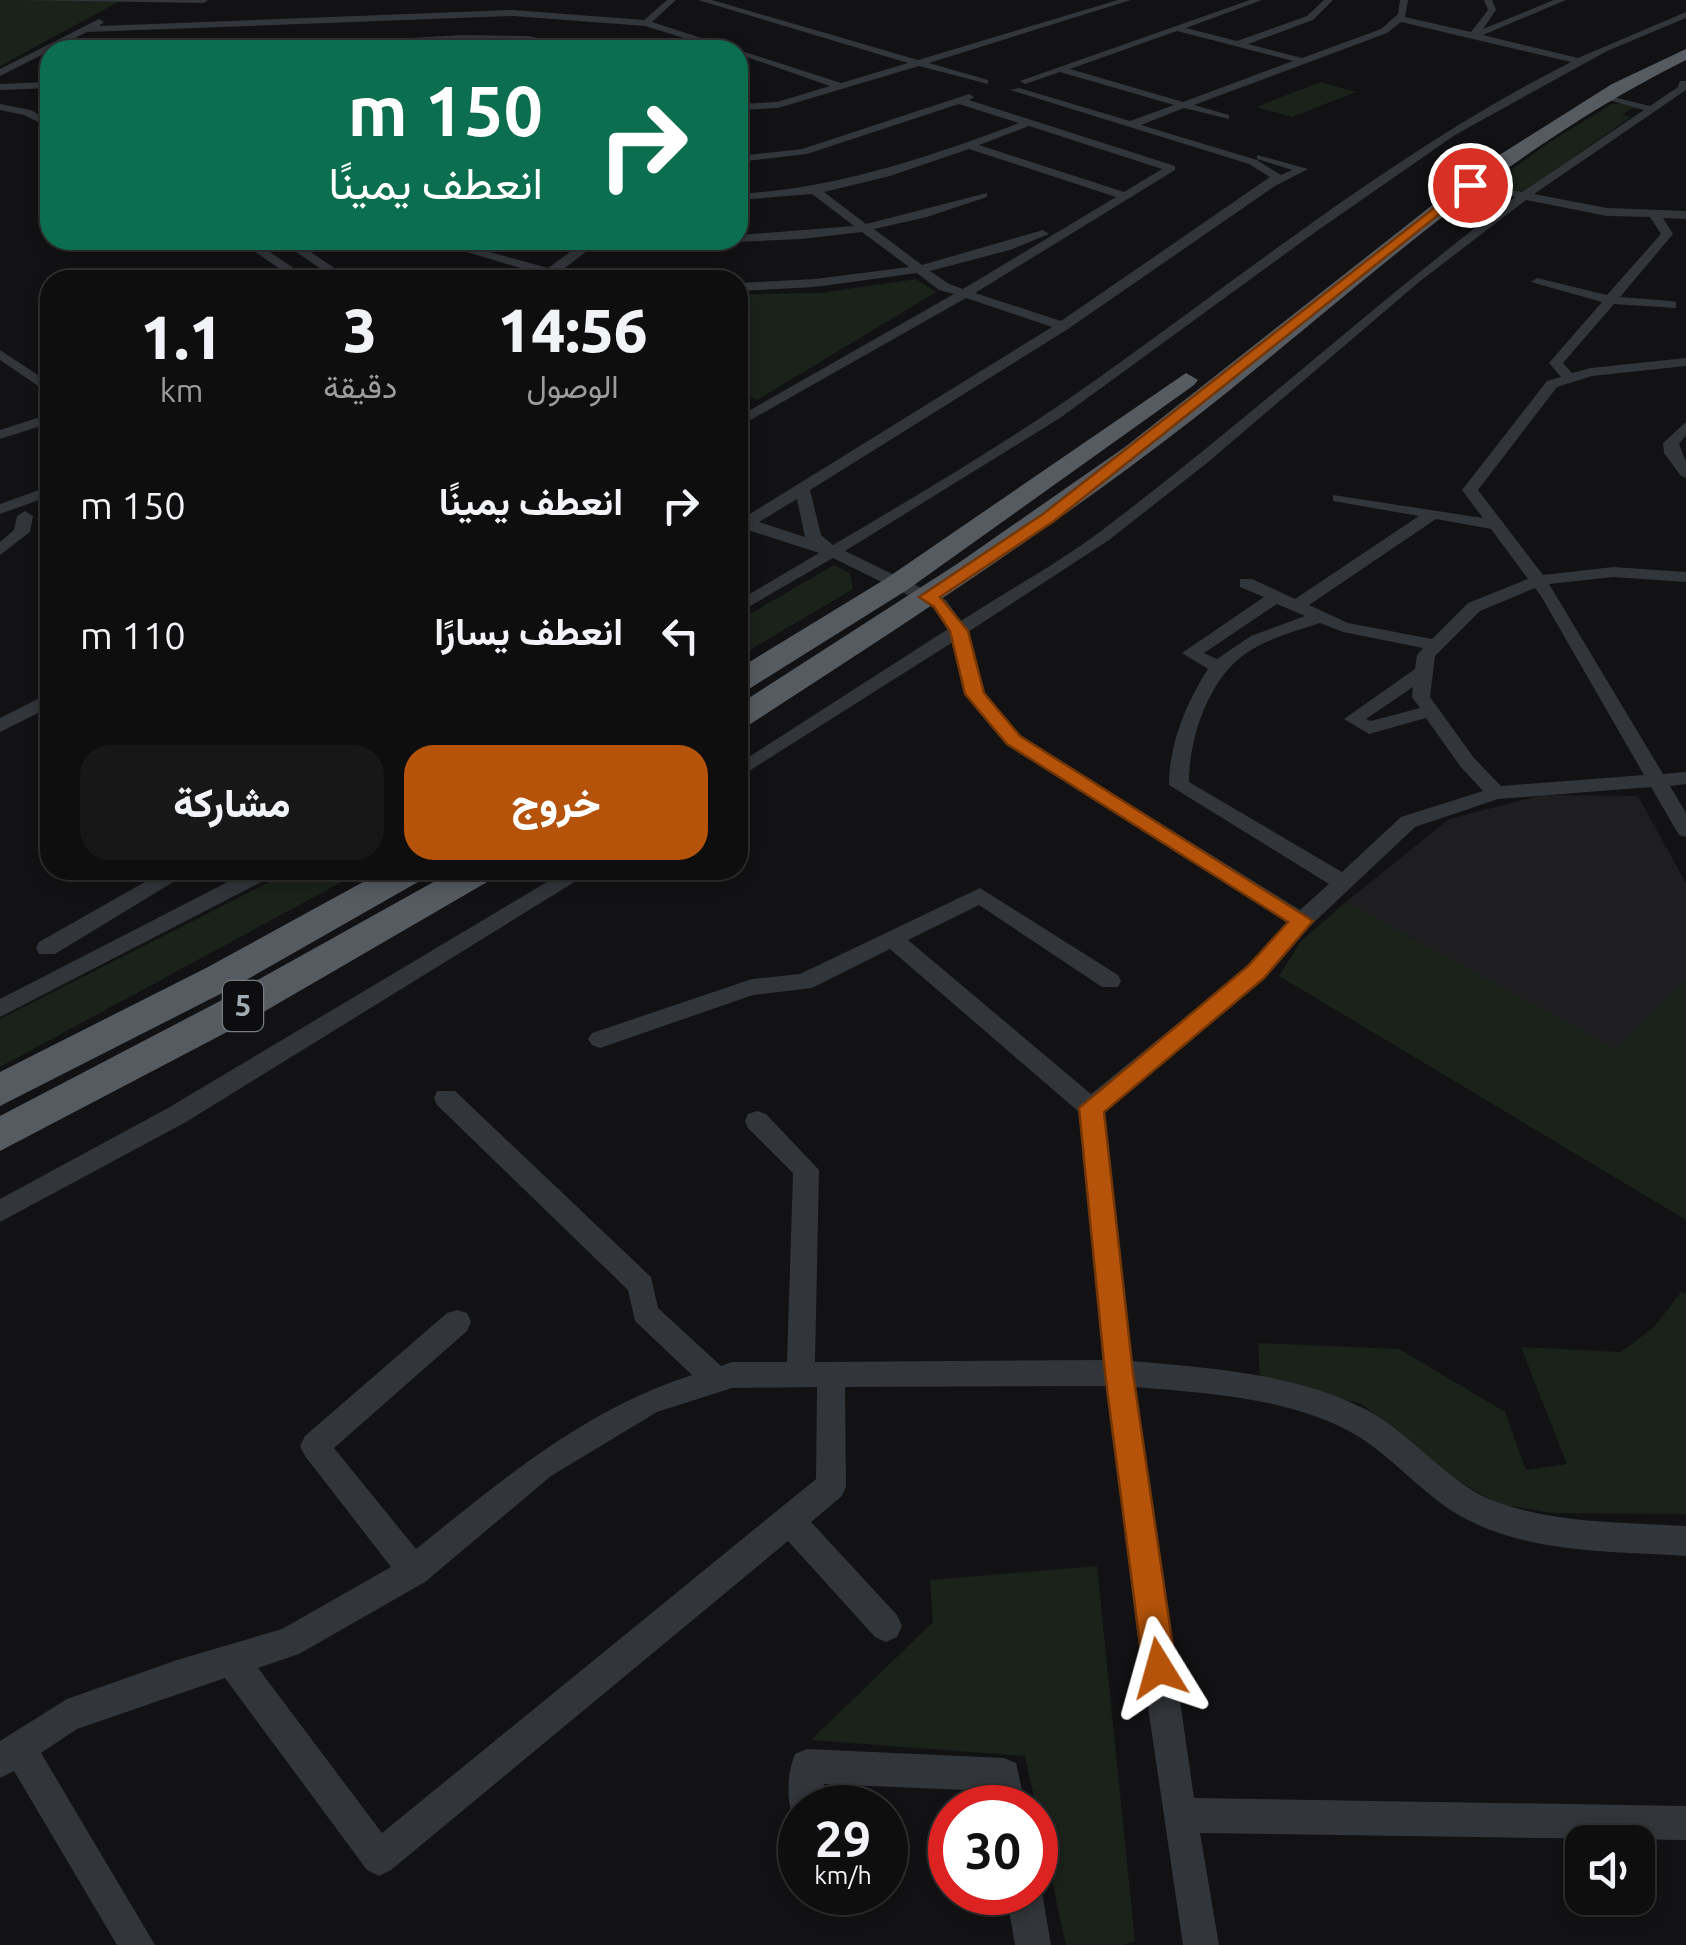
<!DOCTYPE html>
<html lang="ar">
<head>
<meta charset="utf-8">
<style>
  body { margin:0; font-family:Ubuntu,Vazirmatn,sans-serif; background:#171718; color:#f1f3f6; direction:rtl; height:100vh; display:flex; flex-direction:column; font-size:38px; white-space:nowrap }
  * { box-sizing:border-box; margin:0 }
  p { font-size:32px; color:#9b9c9e }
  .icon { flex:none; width:55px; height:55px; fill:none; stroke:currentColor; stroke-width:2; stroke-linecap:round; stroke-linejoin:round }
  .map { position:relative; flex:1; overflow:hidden; direction:ltr }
  .details { position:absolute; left:40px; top:270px; width:708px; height:610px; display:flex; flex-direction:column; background:#0e0e0f; border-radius:30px; box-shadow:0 5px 15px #0003,0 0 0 2px #2e2e2f; direction:rtl }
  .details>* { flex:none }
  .hud { position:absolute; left:40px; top:40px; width:708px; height:210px; border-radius:30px; box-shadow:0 5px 15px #0003,0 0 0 2px #2e2e2f; direction:rtl; background:#0b6e4f; color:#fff; overflow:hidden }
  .tools { position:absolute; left:1565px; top:1825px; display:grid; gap:20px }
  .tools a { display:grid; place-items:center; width:90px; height:90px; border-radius:20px; background:#0e0e0f; box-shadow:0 5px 15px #0003,0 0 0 2px #2e2e2f; font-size:50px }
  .speed { position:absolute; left:778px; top:1785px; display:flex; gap:20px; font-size:50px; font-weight:700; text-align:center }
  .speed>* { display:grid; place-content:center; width:130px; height:130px; border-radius:50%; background:#0e0e0f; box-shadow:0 5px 15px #0003,0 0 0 2px #2e2e2f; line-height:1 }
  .speed small { font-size:25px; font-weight:400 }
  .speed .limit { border:15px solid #d22; background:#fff; color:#111 }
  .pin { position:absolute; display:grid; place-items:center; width:85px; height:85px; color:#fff; margin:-42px; border:5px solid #fff; border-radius:50%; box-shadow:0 2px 10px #0007 }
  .me { position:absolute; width:110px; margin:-55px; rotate:352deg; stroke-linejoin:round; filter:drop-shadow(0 0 8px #0008) }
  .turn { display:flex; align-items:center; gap:35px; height:210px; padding:0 40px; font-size:45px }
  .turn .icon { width:130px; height:130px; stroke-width:2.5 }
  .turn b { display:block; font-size:70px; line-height:85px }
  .eta { display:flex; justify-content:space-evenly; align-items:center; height:170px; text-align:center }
  .eta b { font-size:60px; font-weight:800; line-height:70px }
  .primary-button { display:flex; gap:20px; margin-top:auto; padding:20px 40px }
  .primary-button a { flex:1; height:115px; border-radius:30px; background:#b45309; color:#fff; font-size:40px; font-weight:800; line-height:115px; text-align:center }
  .primary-button a+a { background:#171718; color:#f1f3f6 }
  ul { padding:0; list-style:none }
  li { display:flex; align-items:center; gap:30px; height:130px; padding:0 40px }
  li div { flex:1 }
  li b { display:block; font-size:38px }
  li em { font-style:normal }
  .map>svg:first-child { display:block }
</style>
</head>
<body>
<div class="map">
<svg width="1686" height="1945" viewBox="0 0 1686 1945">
  <rect width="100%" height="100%" fill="#121214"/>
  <polygon fill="#1e1e21" points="1543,795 1638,796 1686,883 1686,979 1616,1050 1346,902 1449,819"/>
  <g fill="#1a221a">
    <polygon points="0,0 122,0 0,66"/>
    <polygon points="1320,82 1356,92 1292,117 1256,107"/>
    <polygon points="1625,103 1641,110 1632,108 1622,115 1631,117 1527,189 1519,192 1490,186 1548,143 1612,104"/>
    <polygon points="916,279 936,292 757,400 738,390 738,294 820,293"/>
    <polygon points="834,565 850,573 853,589 738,657 738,621"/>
    <polygon points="293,870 364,870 0,1067 0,1019"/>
    <polygon points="1346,902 1616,1049 1686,979 1686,1220 1279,976 1301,941"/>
    <polygon points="1682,1291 1686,1294 1686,1514 1553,1513 1498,1504 1439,1469 1362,1404 1260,1378 1258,1343 1399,1349 1505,1412 1526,1470 1567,1464 1521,1347 1621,1352 1654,1327"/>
    <polygon points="1097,1566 1135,1941 1124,1945 1066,1945 1025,1756 811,1740 933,1622 930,1580"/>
  </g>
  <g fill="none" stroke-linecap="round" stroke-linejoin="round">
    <g fill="#323539" fill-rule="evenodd">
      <polygon points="19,0 208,0 204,3"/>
      <polygon points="667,0 676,0 652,22 841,83 908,63 698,0 712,0 918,60 1118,0 1131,0 929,63 988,80 988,84 919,66 778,108 738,110 738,104 777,102 830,86 738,54 738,50 723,50 645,26 513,16 87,32 0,76 0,69 99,19 104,22 99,26 513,10 644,20"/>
      <path d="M 1250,0 L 1262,0 L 1186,28 L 1237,41 L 1307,16 L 1324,0 L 1333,0 L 1313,20 L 1248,44 L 1302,58 L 1381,29 L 1398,14 L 1400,0 L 1408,0 L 1405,17 L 1471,32 L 1488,10 L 1484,0 L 1492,0 L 1496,10 L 1483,29 L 1554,0 L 1566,0 L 1483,35 L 1578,58 L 1686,12 L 1686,18 L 1607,51 L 1455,135 L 1314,233 L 1060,418 L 845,551 L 946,600 L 961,621 C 1007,591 1057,564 1101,531 C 1243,424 1374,304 1515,197 L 1466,187 L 1466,183 L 1522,192 L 1644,110 L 1609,100 L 1609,96 L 1650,106 L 1678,87 L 1680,81 L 1686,81 L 1686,90 L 1534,194 L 1607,208 L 1686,211 L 1686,219 L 1663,218 L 1673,234 L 1620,297 L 1671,301 L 1676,302 L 1676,308 L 1614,304 L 1563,363 L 1572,373 L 1591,368 L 1686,358 L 1686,366 L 1592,376 L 1557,387 L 1478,490 L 1543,575 L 1613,567 L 1686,572 L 1686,582 L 1613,577 L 1549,584 L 1663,774 L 1686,772 L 1686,784 L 1670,786 L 1686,813 L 1686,837 L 1679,835 L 1651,787 L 1498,799 L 1415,827 L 1310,926 L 1264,978 L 1104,1111 L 1132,1361 C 1209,1368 1294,1373 1365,1409 C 1407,1430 1447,1481 1489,1499 C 1551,1524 1620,1522 1686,1526 L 1686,1556 C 1613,1551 1535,1554 1468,1520 C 1423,1498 1390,1451 1345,1429 C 1282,1397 1204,1393 1135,1387 L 1194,1798 L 1686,1806 L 1686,1840 L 1200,1833 L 1219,1945 L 1183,1945 L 1137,1632 L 1107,1386 L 845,1387 L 846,1486 L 842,1496 L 811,1522 L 897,1615 L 902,1626 L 897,1637 L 886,1642 L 875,1637 L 788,1541 L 391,1870 L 379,1876 L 367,1870 L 225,1678 L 77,1729 L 41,1753 L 155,1945 L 117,1945 L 14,1771 L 0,1778 L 0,1741 L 67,1699 L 177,1660 L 282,1629 L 391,1567 L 305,1456 L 300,1446 L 305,1436 L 447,1313 L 457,1310 L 467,1313 L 471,1322 L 467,1331 L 334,1448 L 416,1549 C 503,1479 584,1410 692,1375 L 635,1321 L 628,1290 L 437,1105 L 434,1098 L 437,1091 L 455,1091 L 651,1277 L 658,1308 L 721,1366 L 732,1362 L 787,1362 L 793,1173 L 748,1128 L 745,1121 L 748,1114 L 757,1111 L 766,1114 L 819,1170 L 815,1362 L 1104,1360 L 1079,1112 L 890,949 L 812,988 L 753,995 L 600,1048 L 592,1045 L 588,1039 L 592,1033 L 752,979 L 800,974 L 980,888 L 1118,975 L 1121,981 L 1118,987 L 1102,987 L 979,905 L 908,940 L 1091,1094 L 1248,966 L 1288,922 L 1006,744 L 965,694 L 953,642 L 738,778 L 738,764 L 948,629 L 934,608 L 833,558 L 738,613 L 738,601 L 819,553 L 739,527 L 738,517 L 745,517 L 1052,327 L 966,298 L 738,427 L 738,417 L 954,294 L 939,290 L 917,273 L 815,287 L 738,291 L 738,283 L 815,279 L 909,267 L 862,232 L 801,239 L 734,242 L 738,235 L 854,226 L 812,194 L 738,200 L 738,194 C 837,188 926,158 1019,123 L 959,104 L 807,154 L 738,162 L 738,156 L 802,149 L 969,94 L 974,97 L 969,100 L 1175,166 L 1175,170 L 975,293 L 1061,321 L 1270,177 L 1249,164 L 1010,90 L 1019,88 L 1130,121 L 1174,105 L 1060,72 L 1025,84 L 1020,81 ZM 1401,22 L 1571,62 C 1400,148 1252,269 1097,379 C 1013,439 923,492 833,545 L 821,535 L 810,490 L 1068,329 L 1275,186 L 1308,169 L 1257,155 L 1257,159 L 1292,170 L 1281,175 L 1257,160 L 1141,125 L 1184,108 L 1229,119 L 1229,115 L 1194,105 L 1387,33 ZM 1177,31 L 1293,61 L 1183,102 L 1070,69 ZM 1029,126 L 1162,169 L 1124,192 L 979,145 ZM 969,149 L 1116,197 L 963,289 L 949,284 L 930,271 L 1010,250 L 1049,234 L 1043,230 L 922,265 L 874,229 L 927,217 L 987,197 L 987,193 L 866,224 L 824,192 L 890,176 ZM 1526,200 L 1607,216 L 1650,217 L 1661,234 L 1607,295 L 1537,278 L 1531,282 L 1602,302 L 1549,363 L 1561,377 L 1547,381 L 1462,490 L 1483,518 L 1333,495 L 1333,501 L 1419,516 L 1295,599 L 1252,579 L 1240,579 L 1240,587 L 1264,597 L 1182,653 L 1208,669 C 1186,703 1169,744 1169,785 L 1329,884 L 1300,910 L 1020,736 L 983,693 L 968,632 L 1109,540 L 1207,463 L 1419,282 ZM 797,499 L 805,537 L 759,522 ZM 1436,519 L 1491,529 L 1528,579 L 1468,603 L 1432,639 L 1348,623 L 1309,605 ZM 1535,588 L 1541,596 L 1644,775 L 1501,786 L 1474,758 L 1430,697 L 1435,656 L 1480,611 ZM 1277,604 L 1305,616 L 1251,636 L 1217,659 L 1204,653 ZM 1320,623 L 1343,632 L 1423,648 L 1417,655 L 1415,669 L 1344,719 L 1369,734 L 1426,718 L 1460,766 L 1483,791 L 1401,817 L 1342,872 L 1189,782 C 1189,738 1209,677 1248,652 C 1269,638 1296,631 1320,623 ZM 1413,687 L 1412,697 L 1420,708 L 1371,721 L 1366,719 ZM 817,1387 L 816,1479 L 382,1833 L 258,1668 L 299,1654 L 425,1582 L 551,1476 L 657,1412 L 732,1388 Z"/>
      <polygon points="461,35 528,36 598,50 495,40 341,49 214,50"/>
      <polygon points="50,82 50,88 0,90 0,84"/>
      <polygon points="0,104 31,110 50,121 50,128 24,115 0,110"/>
      <polygon points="238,240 252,240 311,280 296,280"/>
      <polygon points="279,240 293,240 352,280 337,280"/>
      <polygon points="427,240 446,240 548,268 587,240 601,240 561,271 603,280 552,277 538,280 540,274"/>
      <polygon points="0,350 50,383 50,394 0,360"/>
      <polygon points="50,414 50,423 0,439 0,430"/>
      <polygon points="1686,422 1686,435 1679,444 1686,462 1686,478 1681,476 1664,453 1663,443"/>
      <polygon points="50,486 50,496 0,514 0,504"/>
      <polygon points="25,511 33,516 30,532 0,555 0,542 14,530 17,516"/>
      <polygon points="50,693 50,707 0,732 0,718"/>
      <polygon points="166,870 193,870 55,954 39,954 36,948 39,942"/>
      <polygon points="251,870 279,870 275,875 0,1017 0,999"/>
      <polygon points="567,870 594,870 186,1122 0,1222 0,1199 168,1108"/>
      <path d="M 807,1749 L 1004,1758 L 1016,1763 L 1026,1808 L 992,1808 L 989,1791 L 824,1784 L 823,1808 L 800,1808 L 800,1823 L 794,1820 C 786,1801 787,1773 795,1754 Z"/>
      <polygon points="1035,1879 1042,1892 1051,1945 1015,1945 1006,1892 1035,1892"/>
    </g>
    <g fill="#565b61" fill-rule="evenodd">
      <path d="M 1686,49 L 1686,60 C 1495,155 1357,291 1192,420 C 1050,530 900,627 749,725 L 738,727 L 738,705 L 957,564 L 1125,447 L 1482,166 L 1612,84 Z"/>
      <polygon points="1186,373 1198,380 1194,385 907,590 749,689 738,691 738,669 887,578"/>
      <polygon points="385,870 431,870 425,878 234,987 0,1106 0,1072 208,967"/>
      <polygon points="455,870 500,870 494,878 248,1021 0,1151 0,1116 220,1001"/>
    </g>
  </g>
  <polygon fill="#b45309" stroke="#753606" stroke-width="2.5" points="1466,183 1476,185 1054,521 940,597 968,631 984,693 1020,736 1313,921 1264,978 1104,1112 1133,1373 1176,1668 1171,1679 1159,1684 1148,1679 1143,1668 1105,1373 1079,1108 1248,966 1288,922 1007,744 965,694 950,631 934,607 919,597 1043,514"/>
  <g text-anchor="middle" stroke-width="8" stroke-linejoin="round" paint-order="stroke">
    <rect fill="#0d0d0f" stroke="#757c83" stroke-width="2.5" x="223" y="981" width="40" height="50" rx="8"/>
    <g font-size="30" font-weight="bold" fill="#a2acb5">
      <text x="243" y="1016">5</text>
    </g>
  </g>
</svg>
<div class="tools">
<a><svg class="icon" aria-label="sound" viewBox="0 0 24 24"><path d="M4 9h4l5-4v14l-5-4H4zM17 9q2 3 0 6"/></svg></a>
</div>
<div class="speed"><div>29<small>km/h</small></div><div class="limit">30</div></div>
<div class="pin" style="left:1470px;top:185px;background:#d93025"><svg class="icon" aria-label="arrive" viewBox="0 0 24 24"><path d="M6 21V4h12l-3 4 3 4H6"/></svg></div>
<svg class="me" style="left:1159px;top:1668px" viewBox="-20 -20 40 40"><path d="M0-17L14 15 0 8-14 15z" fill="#b45309" stroke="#fff" stroke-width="4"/></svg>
<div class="hud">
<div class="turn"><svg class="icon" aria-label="right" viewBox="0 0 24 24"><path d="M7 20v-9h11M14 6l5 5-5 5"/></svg><div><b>150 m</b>انعطف يمينًا</div></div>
</div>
<section class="details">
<div class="eta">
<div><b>14:56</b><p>الوصول</p></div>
<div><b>3</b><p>دقيقة</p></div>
<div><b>1.1</b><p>km</p></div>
</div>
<ul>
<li><svg class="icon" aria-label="right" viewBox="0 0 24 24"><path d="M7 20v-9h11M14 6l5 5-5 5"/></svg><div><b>انعطف يمينًا</b></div><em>150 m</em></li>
<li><svg class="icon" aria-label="left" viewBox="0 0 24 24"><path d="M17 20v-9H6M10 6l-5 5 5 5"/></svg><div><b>انعطف يسارًا</b></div><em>110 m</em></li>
</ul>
<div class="primary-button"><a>خروج</a><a>مشاركة</a></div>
</section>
</div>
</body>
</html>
